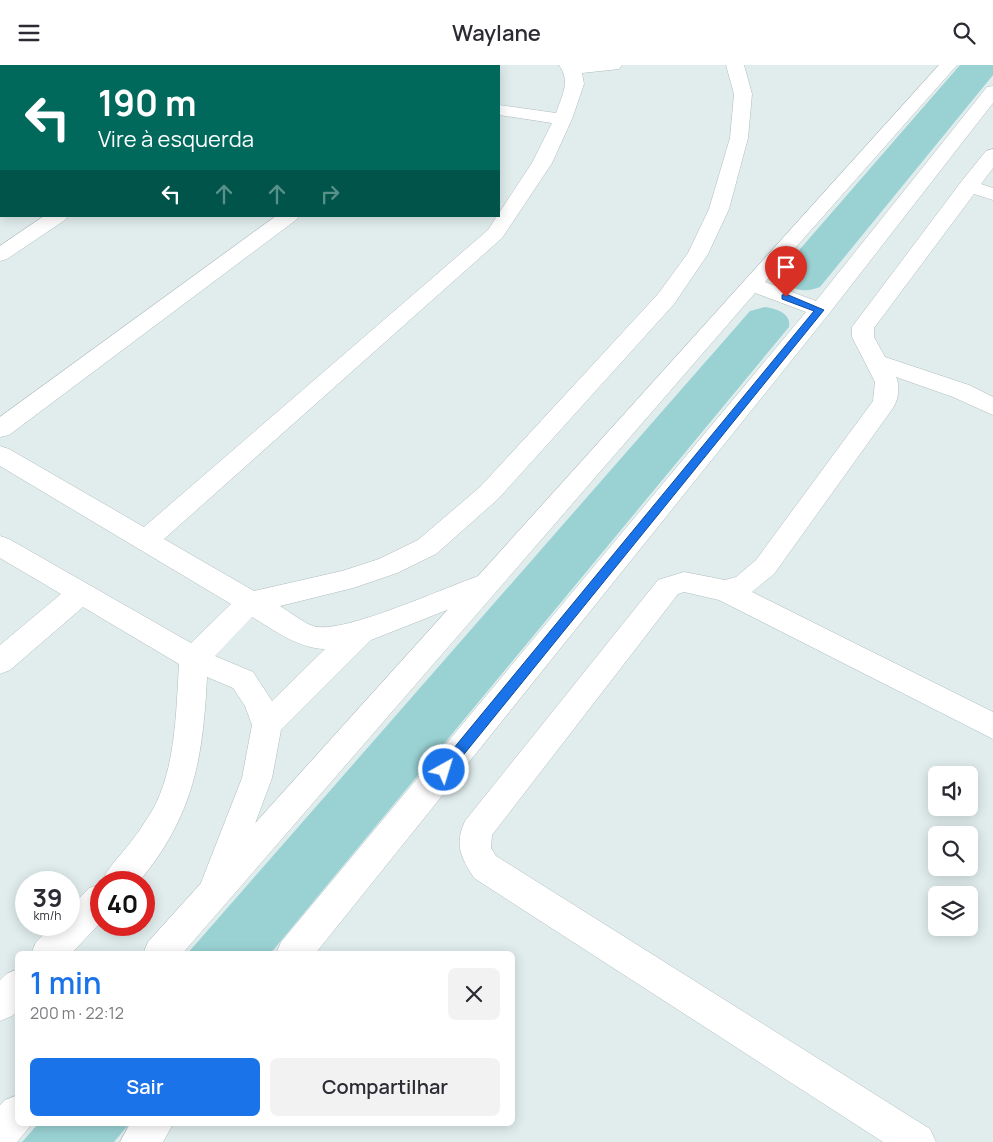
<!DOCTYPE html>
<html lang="pt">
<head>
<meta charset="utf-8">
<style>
  body { margin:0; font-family:Manrope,sans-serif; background:#f2f2f3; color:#2b2b33; height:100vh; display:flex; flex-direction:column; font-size:19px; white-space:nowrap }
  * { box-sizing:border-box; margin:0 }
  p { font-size:16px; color:#7c7c81 }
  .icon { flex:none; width:28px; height:28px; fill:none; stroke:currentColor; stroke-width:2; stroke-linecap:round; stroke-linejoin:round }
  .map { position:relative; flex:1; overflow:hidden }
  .side { position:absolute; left:15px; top:886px; width:500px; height:175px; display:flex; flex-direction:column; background:#fff; border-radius:8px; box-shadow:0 2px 12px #0003 }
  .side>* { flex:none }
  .top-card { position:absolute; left:0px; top:0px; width:500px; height:152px; box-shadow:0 2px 12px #0003; background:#00695c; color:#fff; overflow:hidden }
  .controls { position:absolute; left:928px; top:701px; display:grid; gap:10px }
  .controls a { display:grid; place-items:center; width:50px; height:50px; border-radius:8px; background:#fff; box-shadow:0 2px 12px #0003; font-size:25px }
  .speed { position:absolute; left:15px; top:806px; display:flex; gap:10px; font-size:25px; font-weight:700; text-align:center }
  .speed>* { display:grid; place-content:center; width:65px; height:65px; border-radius:50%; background:#fff; box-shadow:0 2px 12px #0003; line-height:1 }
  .speed small { font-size:12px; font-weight:400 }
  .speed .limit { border:8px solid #d22; background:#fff; color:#111 }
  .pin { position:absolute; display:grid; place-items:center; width:42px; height:42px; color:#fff; margin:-51px -21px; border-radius:50% 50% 50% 0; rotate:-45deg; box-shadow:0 0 5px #0007 }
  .pin .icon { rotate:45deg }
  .me { position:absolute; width:55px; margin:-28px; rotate:39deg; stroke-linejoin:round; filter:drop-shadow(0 0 4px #0008) }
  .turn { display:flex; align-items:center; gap:18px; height:105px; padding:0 15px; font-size:22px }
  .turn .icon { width:65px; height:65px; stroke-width:2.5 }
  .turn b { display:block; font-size:35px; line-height:42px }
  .lanes { display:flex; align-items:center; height:48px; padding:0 15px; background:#0003; justify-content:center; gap:25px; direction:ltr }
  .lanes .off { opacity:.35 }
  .round { display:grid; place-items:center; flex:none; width:52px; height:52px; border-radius:8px; background:#f2f2f3 }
  .overview { display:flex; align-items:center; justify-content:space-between; height:85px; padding:0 15px }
  h1 { font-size:30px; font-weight:600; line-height:38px; color:#1a73e8 }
  .button { display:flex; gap:10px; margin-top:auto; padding:10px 15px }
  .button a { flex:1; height:58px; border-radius:8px; background:#1a73e8; color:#fff; font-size:20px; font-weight:600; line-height:58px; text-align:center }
  .button a+a { background:#f2f2f3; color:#2b2b33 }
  header { display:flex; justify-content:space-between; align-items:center; height:65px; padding:0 15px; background:#fff; font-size:22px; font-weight:600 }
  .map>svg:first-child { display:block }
</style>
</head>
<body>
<header><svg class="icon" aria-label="menu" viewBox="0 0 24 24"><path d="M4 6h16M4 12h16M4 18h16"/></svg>Waylane<svg class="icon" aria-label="search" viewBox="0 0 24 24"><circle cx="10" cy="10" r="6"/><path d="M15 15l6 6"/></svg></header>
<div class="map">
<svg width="993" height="1077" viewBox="0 0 993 1077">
  <rect width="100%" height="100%" fill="#e1eded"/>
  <g fill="#9ad2d4">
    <path d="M 960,0 L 993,0 L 993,10 L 820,222 C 806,228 788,226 780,211 L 781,206 Z"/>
    <path d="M 765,242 C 777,244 791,248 789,262 L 270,889 L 187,889 L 750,246 Z"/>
    <polygon points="38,1059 129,1059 114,1077 22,1077"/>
  </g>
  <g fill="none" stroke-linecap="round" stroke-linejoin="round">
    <g stroke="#b1bcbd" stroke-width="1">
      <g id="street">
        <polygon points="137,0 157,0 158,1 138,1"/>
        <path d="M 559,0 L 622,0 L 619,4 L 582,8 L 584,19 L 572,54 L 552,98 L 502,173 L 164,474 L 254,526 L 342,506 L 379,494 L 418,475 L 480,422 L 658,229 L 688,188 L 709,144 L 730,73 L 734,29 L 726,0 L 744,0 L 752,29 L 748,73 L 729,144 L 708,189 L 674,239 L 498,434 L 436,489 L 397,508 L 353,523 L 280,541 C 290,547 302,557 313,561 C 342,571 451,519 485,509 L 495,512 L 499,519 L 495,526 L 371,575 L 281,665 L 272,713 L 227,834 L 215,838 L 203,834 L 199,823 L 242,713 L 252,660 L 245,641 L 233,623 L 207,612 C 203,695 193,752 138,818 L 101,818 L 101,857 L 71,889 L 31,889 L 36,877 L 53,860 L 69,860 L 69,844 L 89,823 L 101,819 L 101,818 C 108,802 120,791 130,778 C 138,768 145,757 152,746 C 176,703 176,647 179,599 L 83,542 L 10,605 L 0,609 L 0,580 L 61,529 L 0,493 L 0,471 L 9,474 L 191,578 L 231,539 L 0,401 L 0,381 L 9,384 L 144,462 L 488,165 L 497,151 L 499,151 L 499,148 L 532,98 L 552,58 L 499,50 L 499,40 L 556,48 C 562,31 571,16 559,0 ZM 252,552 C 276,566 297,583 325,584 L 272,636 L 253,607 L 215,591 Z"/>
        <polygon points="0,50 1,51 1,62 0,62"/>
        <path d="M 993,84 L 993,103 L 981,119 L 993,123 L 993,135 L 974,129 L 874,263 L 874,272 L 885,292 L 969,320 L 993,332 L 993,350 L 953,332 L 896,312 C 900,320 899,334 893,343 L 774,509 L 752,527 L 993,647 L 993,674 L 719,535 L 684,527 L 678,529 L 492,770 L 491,783 L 496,791 L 930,1064 L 936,1077 L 883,1077 L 474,813 C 461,792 454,780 465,756 L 658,515 L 684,507 L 725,515 L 736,512 L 756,495 L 873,336 L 875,317 L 852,272 L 852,262 L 961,117 L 986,86 Z"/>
        <polygon points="44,151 68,151 65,155 7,194 0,196 0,181"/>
        <polygon points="276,151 299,151 296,155 9,370 0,372 0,352"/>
        <polygon points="18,904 18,946 12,951 0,956 0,915 6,909"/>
      </g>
    </g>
    <g stroke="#b1bcbd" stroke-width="1">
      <g id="secondary">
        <polygon points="939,0 957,0 765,217 816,236 987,22 993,21 993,38 828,250 315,889 276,889 281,877 806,247 755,228 182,889 143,889 148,877"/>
        <polygon points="18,1030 18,1059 32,1059 17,1077 0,1077 0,1040 5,1035"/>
        <polygon points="130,1059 173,1059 163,1077 120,1077"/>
      </g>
    </g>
    <use href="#street" fill="#fff" fill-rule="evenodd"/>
    <use href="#secondary" fill="#fff" fill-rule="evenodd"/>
  </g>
  <polygon fill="#1a73e8" stroke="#114b97" points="786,229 824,245 448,709 444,710 439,709 437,705 439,701 814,246 782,234 782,230"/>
</svg>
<div class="controls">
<a><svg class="icon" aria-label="sound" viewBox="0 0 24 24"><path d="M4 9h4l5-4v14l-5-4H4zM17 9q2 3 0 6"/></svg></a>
<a><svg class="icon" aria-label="search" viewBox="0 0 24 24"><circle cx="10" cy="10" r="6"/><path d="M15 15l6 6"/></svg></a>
<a><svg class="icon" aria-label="layers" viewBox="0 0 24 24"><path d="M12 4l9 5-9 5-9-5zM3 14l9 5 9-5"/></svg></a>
</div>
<div class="speed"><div>39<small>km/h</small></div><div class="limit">40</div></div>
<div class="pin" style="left:786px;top:232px;background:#d93025"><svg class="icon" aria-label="arrive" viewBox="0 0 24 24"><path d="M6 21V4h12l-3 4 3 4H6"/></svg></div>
<svg class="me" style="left:444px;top:705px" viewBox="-20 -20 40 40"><circle r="17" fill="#1a73e8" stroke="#fff" stroke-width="3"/><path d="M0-11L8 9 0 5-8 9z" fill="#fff"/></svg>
<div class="top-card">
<div class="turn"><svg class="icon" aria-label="left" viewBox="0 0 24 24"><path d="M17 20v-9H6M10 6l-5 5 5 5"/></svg><div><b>190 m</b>Vire à esquerda</div></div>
<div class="lanes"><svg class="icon" aria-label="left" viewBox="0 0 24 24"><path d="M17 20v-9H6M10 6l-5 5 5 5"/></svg><svg class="icon off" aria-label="ahead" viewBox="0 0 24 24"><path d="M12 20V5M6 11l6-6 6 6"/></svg><svg class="icon off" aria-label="ahead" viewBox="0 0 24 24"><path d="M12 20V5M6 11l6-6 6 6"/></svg><svg class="icon off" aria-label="right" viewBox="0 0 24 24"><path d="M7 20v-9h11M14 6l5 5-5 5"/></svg></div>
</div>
<section class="side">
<div class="overview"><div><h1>1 min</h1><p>200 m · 22:12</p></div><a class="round"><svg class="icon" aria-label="close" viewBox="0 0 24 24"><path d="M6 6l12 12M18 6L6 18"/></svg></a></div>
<div class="button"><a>Sair</a><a>Compartilhar</a></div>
</section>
</div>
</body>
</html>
